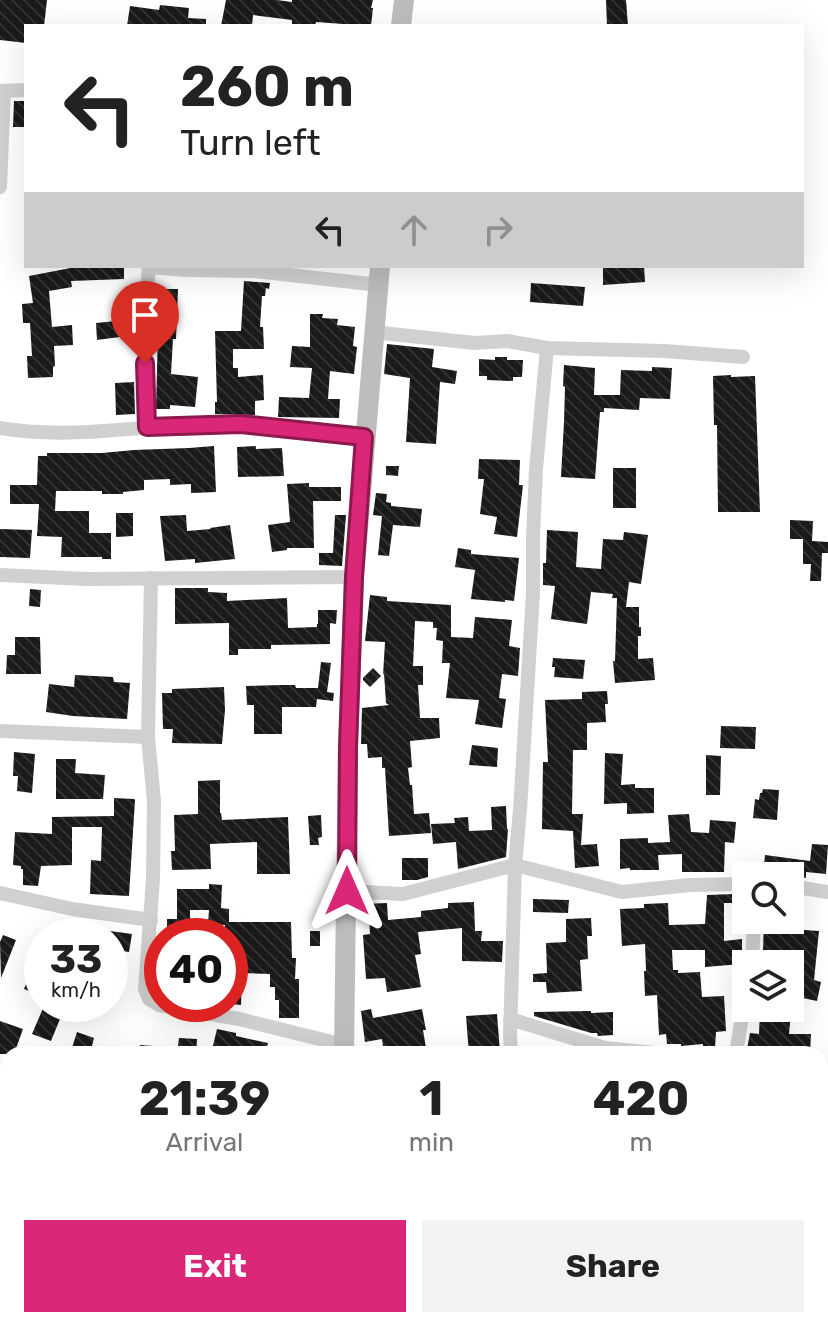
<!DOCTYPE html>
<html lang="en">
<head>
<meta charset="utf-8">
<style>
  body { margin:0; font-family:Rubik,sans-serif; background:#f2f2f2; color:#222; height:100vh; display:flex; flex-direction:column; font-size:30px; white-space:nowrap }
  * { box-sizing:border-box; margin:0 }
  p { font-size:26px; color:#767676 }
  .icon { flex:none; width:44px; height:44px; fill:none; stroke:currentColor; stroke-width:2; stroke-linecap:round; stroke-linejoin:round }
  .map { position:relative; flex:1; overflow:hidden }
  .sheet { position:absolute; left:0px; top:1046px; width:828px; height:282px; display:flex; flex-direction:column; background:#fff; border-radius:24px 24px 0 0; box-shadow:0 8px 32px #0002 }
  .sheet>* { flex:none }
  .top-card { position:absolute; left:24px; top:24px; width:780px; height:244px; border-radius:0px; box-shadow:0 8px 32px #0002; background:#fff; color:#222; overflow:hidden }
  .tools { position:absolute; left:732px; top:862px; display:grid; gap:16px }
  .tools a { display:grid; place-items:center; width:72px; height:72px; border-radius:0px; background:#fff; box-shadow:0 8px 32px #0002; font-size:40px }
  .speed { position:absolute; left:24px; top:918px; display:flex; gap:16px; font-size:40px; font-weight:700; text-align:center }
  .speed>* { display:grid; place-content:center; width:104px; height:104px; border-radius:50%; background:#fff; box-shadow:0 8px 32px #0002; line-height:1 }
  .speed small { font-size:20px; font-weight:400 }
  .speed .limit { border:12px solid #d22; background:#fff; color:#111 }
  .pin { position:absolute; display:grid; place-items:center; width:68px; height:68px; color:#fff; margin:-82px -34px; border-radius:50% 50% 50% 0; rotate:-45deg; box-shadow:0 0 8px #0007 }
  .pin .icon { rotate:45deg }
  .me { position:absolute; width:88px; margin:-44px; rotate:0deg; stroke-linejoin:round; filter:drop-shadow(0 0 6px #0008) }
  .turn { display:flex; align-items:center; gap:28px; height:168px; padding:0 24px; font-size:36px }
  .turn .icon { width:104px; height:104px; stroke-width:2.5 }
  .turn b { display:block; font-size:56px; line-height:68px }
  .lanes { display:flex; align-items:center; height:76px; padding:0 24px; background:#0003; justify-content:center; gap:40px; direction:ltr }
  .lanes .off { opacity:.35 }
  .eta { display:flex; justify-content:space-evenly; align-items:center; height:136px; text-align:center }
  .eta b { font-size:48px; font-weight:700; line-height:56px }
  .primary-button { display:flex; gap:16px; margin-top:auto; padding:16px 24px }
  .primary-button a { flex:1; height:92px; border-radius:0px; background:#db2777; color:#fff; font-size:32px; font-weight:700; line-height:92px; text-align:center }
  .primary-button a+a { background:#f2f2f2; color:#222 }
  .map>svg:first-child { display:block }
</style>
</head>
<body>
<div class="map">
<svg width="828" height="1327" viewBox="0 0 828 1327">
  <defs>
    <pattern id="building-back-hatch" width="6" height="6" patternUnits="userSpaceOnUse" patternTransform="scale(2)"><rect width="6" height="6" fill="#1a1a1a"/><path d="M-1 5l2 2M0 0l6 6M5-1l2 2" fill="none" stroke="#333"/></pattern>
  </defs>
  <rect width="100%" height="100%" fill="#fff"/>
  <g fill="url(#building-back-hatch)">
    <polygon points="0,0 47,0 44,26 26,26 26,43 0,40"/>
    <polygon points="226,0 277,0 292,2 292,0 373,0 371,8 373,8 371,26 316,22 315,26 292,26 292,20 253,15 252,26 221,26"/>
    <polygon points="606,0 626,0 628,26 607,26"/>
    <polygon points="160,5 189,8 188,18 206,19 206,26 127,26 130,6 159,10"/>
    <polygon points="14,101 26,101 26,127 13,127"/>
    <polygon points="81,266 124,266 124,279 71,281 72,287 49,291 52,327 72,325 73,345 54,346 55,366 53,367 53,377 28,378 27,356 32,356 30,323 23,323 22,304 33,303 29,276"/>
    <polygon points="644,266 645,282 603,285 603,268"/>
    <polygon points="244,281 270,283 269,289 266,288 265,296 262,296 260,327 263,327 264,349 233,349 233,368 238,368 238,377 263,375 264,400 255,401 255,415 215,414 215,402 217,402 215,331 241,331"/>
    <polygon points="531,283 585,287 583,306 530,302"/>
    <polygon points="159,289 178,289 176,339 173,339 171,374 198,377 195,407 170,405 170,409 156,409"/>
    <polygon points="310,314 323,314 322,318 338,319 337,325 355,327 353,346 357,347 354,374 330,371 328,399 340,399 339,418 278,417 279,397 309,398 312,368 290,367 292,346 310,347"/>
    <polygon points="126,320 127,336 97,340 96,323"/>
    <polygon points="387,344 434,349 432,367 457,371 455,384 440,382 436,444 406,442 410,378 384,374"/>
    <polygon points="495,357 507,357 507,360 523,360 522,377 513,377 513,381 487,380 487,376 479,376 479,359 495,360"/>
    <polygon points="564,365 595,368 594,395 620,395 621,370 652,371 652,367 672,368 670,399 640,398 639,410 604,408 604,412 600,412 595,479 561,477 564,422 565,387 563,386"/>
    <polygon points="731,375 731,377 755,376 760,512 718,512 717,425 714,425 713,376"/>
    <polygon points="134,382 135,414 116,415 115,383"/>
    <polygon points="214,446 216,492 191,493 191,484 170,485 170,479 144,480 144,490 123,492 123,494 102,494 102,491 56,491 55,511 89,511 89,533 111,533 111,559 102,559 102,557 61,557 62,537 37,536 39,504 10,504 10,485 37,485 38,456 47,456 47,453 102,453 134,450 189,448"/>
    <polygon points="256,446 256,449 282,448 284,476 238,477 237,447"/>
    <polygon points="479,459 520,460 519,485 523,485 517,537 494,534 497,517 480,514 484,479 478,479"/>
    <polygon points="386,466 399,466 398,476 386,475"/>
    <rect x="613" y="468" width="23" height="40"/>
    <polygon points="309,483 309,487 341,487 341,501 313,501 314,548 287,548 287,550 272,552 268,525 290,522 287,484"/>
    <polygon points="376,493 387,494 386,502 391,503 391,506 422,509 420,527 393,525 389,556 378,555 382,516 373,515"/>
    <polygon points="116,513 133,513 133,536 116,537"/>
    <polygon points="186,515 187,531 211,529 210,528 230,525 235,559 195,563 195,559 165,561 160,516"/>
    <polygon points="335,515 346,515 342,566 319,565 319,553 333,553"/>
    <polygon points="790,520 813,521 812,541 828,542 828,553 822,553 821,581 810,581 811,564 803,564 803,539 790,539"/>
    <polygon points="0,529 32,530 30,558 0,557"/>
    <polygon points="547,530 578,532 576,567 601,569 603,539 623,540 624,532 648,535 641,584 629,582 626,607 639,607 639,627 641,627 641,636 638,636 638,659 653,658 655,680 615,683 613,661 615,661 617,598 612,598 613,594 591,592 587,624 551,619 555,586 543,585 543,563 546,563"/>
    <polygon points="458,548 471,550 471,554 519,558 514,601 505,600 505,602 471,599 475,570 455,567"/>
    <polygon points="175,588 208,588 208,592 227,593 227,601 287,598 288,628 317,627 317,624 318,624 318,610 337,610 336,624 330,623 330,644 271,645 271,649 238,649 238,655 229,655 229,623 175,624"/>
    <polygon points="30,589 41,590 40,607 29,606"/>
    <polygon points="370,595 387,597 387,601 451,605 451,637 473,638 475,617 512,620 509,646 520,648 518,676 502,674 499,698 506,699 502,728 475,724 479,700 446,698 450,663 442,663 443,641 436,640 437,628 433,628 433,622 415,621 413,666 423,666 423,685 418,685 420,718 439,718 440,738 410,741 412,767 408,768 410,785 412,785 414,814 429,813 431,833 389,836 385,768 382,768 382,757 368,758 367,744 361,744 362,708 389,705 386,703 384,673 383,675 385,642 365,641"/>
    <polygon points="15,637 40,637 41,674 6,674 7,655 15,655"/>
    <polygon points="553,658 585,660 583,679 554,677 555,667 552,667"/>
    <polygon points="321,662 331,663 327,692 334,693 333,701 317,699 316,707 282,707 282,734 254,734 254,705 247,705 246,686 282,685 295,685 296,688 318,688"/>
    <polygon points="373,668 381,676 370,687 363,680 363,678"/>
    <polygon points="75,675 113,677 114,682 130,683 127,719 73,716 46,712 49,684 74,687"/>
    <polygon points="224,687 225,710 222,744 172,743 173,729 163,729 162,693 172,693 172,689"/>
    <polygon points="607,691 608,704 605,704 606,722 587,723 587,750 573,750 572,814 583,814 581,845 597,844 599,866 575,868 573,831 542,829 543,762 548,762 545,700 582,699 582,692"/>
    <polygon points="721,726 756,727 755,749 720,748"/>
    <polygon points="472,745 498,748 497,767 469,765"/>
    <polygon points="14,752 35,754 32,793 17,791 18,776 13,776"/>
    <polygon points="605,753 623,754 621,785 635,784 635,788 654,788 654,813 627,814 627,803 604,804"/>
    <polygon points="706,755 721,756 720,795 706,795"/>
    <polygon points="56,759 76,759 75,773 105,775 103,799 56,799"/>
    <polygon points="220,780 220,813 221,813 222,820 288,817 290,874 257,874 257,842 210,844 211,869 172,870 171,851 175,851 174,815 198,814 198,781"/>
    <polygon points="763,789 779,790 777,820 753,818 755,799 759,800 760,793 762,793"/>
    <polygon points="114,798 134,799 135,800 129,896 90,894 91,860 101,861 102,827 72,827 72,865 41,866 38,886 23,885 23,869 21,869 21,866 13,865 15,832 52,834 52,817 114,816"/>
    <polygon points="506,806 507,829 508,829 506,857 458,869 456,842 433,844 431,824 455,823 454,818 468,817 469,831 492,830 491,807"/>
    <polygon points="689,814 691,832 709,833 710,820 736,822 734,843 725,842 724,872 682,872 682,854 658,855 659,870 630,870 630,868 620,869 620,839 648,838 648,843 670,842 668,815"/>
    <polygon points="321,815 322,837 318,838 319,845 310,845 308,816"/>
    <polygon points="812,844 828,845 826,874 806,872 806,878 763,873 765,855 810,861"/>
    <polygon points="402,858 428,858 428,877 417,880 402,880"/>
    <polygon points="209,884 222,885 221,908 229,909 229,922 291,922 292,958 296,958 295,979 299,979 299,1018 279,1018 279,1000 275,1000 275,987 270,987 270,974 242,973 241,1005 230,1004 230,936 225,936 225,925 208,924 209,910 190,910 190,936 167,936 167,919 177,919 177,889 209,889"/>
    <polygon points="735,894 735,903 724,903 724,941 742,939 742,964 705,967 705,950 672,950 673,970 678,970 678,973 700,972 702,997 724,996 726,1031 716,1032 715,1048 703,1048 703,1044 681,1046 681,1044 667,1044 666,1034 659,1035 657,995 645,996 644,971 646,971 645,944 622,946 620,909 644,908 644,904 668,903 669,925 705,924 707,895"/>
    <polygon points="533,899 569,900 568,913 533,912"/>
    <polygon points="474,902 475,931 482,931 481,941 503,941 502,962 462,961 462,928 418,932 421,954 415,955 421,987 387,992 385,978 366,979 363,935 370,934 369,916 363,916 362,904 387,903 388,920 421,917 421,911 448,908 448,903"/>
    <polygon points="591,918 592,936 587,936 588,959 580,960 582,991 547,993 546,982 533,982 533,974 547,973 546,943 566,942 566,919"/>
    <polygon points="764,920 792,920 791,929 819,931 814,980 821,982 817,1001 793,996 798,975 790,974 790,964 782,964 783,953 763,951"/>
    <polygon points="110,931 132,934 129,952 110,949"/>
    <rect x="310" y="931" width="10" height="15"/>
    <polygon points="3,935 16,940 1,978 0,942"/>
    <polygon points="110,969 120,974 110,996"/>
    <polygon points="32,970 42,974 42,996 24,989"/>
    <polygon points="44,1006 62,1014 51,1041 32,1034"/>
    <polygon points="371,1009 373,1018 422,1009 426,1030 423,1030 427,1054 384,1054 382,1039 365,1042 361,1011"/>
    <polygon points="760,1010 791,1012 789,1034 811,1034 810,1054 758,1053 758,1051 747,1049 750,1033 759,1034"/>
    <polygon points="591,1011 591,1013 613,1012 613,1035 598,1036 597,1033 591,1033 534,1016 534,1012"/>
    <polygon points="497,1014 500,1052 490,1054 469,1054 466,1016"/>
    <polygon points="0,1021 23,1029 14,1054 0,1054"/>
    <polygon points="217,1029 236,1033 236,1036 268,1043 265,1054 211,1054"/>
    <polygon points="77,1032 94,1038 92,1046 112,1054 70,1054"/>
    <polygon points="179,1038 197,1039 196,1054 177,1054"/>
    <polygon points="140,1045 168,1047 168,1054 139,1054"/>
  </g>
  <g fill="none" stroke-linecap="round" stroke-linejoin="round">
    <g stroke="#d0d0d0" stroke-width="14">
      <polyline points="0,91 26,90"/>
      <polyline points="0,187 4,91"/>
      <polyline points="149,267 187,270 254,271 379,285"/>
      <polyline points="373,332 475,343 507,341 547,348 664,351 743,357"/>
      <polyline points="147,427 144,331 149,266"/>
      <path d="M 0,428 C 80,442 161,420 241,424 C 282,425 323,433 364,437"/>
      <polyline points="0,575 87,579 354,577"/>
      <polyline points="151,578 148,737 154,801 153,879 145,989 149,999 159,1005 239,1019 344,1045"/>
      <polyline points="0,731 148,737"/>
      <polyline points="790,886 828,892"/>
      <polyline points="347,891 403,894 515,865 622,892 690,885 746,884"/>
      <polyline points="0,893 72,909 151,920"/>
      <polyline points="752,964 754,920"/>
      <polyline points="510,1019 605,1048 665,1054"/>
      <polyline points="511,1054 510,1035 515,865 520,810 533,593 533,537 536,469 547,348"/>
      <polyline points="736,1054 746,991"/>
      <polyline points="0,1075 8,1079"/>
      <polyline points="0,1288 8,1259"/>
      <polyline points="136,1320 144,1327"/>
      <polyline points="522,1320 523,1327"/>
      <polyline points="191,1327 192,1320"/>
    </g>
    <g stroke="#bdbdbd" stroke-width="20">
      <polyline points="401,26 404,0"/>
      <polyline points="344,1054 348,747 354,577 380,266"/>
      <polyline points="323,1327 324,1320"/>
    </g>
  </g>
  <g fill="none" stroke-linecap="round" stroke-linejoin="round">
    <g stroke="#8e194d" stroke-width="20">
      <polyline id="route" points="145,363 147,427 241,424 364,437 354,577 348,747 347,891"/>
    </g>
    <use href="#route" stroke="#db2777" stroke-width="14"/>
  </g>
</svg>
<div class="tools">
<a><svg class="icon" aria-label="search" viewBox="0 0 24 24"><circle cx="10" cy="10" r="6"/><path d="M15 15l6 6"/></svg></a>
<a><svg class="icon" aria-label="layers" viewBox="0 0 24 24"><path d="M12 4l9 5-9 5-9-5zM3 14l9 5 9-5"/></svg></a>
</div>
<div class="speed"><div>33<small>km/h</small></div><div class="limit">40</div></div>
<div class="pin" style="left:145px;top:363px;background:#d93025"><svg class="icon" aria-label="arrive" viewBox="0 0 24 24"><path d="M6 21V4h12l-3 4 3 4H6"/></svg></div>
<svg class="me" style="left:347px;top:891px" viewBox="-20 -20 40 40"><path d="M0-17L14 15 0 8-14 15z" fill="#db2777" stroke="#fff" stroke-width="4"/></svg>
<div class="top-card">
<div class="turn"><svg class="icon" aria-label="left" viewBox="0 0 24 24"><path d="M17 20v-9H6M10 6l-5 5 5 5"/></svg><div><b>260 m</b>Turn left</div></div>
<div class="lanes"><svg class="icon" aria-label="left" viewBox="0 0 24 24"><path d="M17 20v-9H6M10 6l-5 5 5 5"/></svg><svg class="icon off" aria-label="ahead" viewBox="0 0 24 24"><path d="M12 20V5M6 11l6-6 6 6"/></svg><svg class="icon off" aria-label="right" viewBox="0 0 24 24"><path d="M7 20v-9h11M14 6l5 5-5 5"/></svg></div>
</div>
<section class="sheet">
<div class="eta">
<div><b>21:39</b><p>Arrival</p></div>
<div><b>1</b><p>min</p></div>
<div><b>420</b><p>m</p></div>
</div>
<div class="primary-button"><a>Exit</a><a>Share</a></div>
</section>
</div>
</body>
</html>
